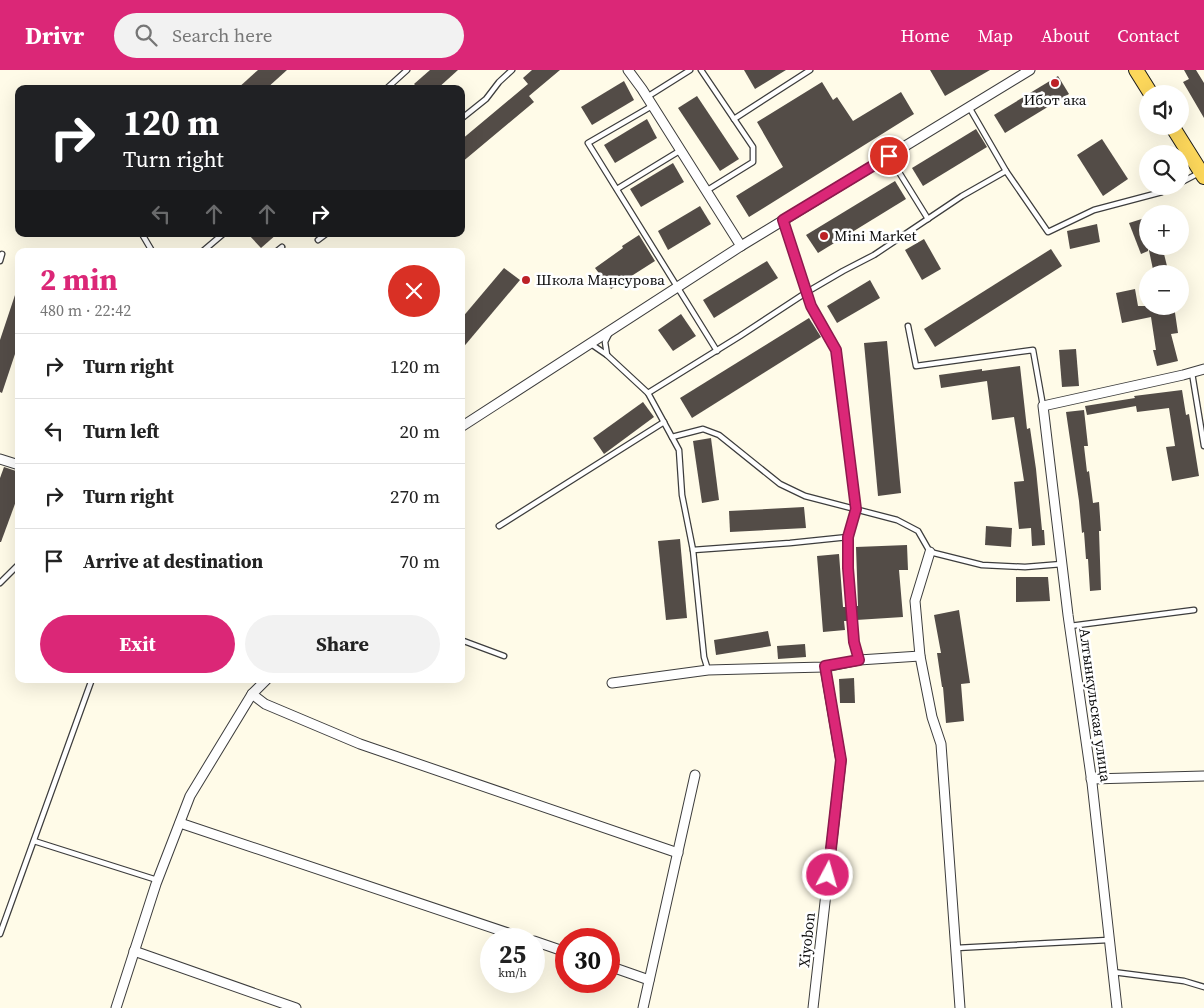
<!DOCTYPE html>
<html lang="en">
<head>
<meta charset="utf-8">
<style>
  body { margin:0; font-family:"Source Serif 4",serif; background:#f2f2f2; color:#222; height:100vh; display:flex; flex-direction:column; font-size:19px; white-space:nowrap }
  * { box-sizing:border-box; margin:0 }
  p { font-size:16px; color:#767676 }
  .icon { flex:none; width:28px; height:28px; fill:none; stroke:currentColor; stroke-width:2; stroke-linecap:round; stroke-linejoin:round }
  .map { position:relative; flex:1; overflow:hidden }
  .sheet { position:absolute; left:15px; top:178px; width:450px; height:435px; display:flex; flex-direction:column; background:#fff; border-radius:10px; box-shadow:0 5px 20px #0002 }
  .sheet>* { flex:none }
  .guide { position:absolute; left:15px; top:15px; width:450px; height:152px; border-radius:10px; box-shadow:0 5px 20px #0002; background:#202124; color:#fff; overflow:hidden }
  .controls { position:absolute; left:1139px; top:15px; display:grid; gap:10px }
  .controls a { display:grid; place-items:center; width:50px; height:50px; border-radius:50%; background:#fff; box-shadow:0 5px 20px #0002; font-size:25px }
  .speed { position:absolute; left:480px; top:858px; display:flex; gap:10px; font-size:25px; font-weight:700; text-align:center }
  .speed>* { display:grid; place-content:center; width:65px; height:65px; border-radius:50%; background:#fff; box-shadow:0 5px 20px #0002; line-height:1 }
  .speed small { font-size:12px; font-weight:400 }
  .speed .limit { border:8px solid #d22; background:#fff; color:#111 }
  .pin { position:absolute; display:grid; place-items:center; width:42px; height:42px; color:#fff; margin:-21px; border:2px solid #fff; border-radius:50%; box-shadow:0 1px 5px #0007 }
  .me { position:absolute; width:55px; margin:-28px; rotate:6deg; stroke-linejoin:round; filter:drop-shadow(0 0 4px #0008) }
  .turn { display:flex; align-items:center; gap:18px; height:105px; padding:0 25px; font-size:22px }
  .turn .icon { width:65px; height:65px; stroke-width:2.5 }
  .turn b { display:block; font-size:35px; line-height:42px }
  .lanes { display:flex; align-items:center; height:48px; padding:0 25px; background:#0003; justify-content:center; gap:25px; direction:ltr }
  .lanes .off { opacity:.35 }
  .round { display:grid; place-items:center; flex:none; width:52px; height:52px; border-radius:26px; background:#f2f2f2 }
  .headline { display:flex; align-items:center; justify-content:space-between; height:85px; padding:0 25px }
  h1 { font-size:30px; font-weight:700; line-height:38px; color:#db2777 }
  .button { display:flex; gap:10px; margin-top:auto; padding:10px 25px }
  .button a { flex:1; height:58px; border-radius:30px; background:#db2777; color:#fff; font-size:20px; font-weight:700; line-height:58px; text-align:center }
  .button a+a { background:#f2f2f2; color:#222 }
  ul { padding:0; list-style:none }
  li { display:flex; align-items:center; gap:15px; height:65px; padding:0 25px; border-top:1px solid #e0e0e0 }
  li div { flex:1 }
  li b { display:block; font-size:19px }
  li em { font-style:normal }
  header { display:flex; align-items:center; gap:30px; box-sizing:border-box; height:70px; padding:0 25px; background:#db2777; color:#fff }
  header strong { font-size:24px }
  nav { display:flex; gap:28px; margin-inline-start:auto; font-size:18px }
  .search { width:350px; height:45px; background:#f2f2f2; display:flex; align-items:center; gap:12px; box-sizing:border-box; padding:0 18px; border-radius:28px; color:#767676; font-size:19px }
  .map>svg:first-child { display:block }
</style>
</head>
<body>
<header>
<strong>Drivr</strong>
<div class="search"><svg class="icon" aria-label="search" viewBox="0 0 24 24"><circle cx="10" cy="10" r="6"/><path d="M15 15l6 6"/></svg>Search here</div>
<nav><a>Home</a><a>Map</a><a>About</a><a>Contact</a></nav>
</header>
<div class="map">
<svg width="1204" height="938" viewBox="0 0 1204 938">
  <rect width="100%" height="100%" fill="#fffbe8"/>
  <g fill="#534c47">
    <polygon points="258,0 287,0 266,19 237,19"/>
    <polygon points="430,0 458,0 437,19 419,19 414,14"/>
    <polygon points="532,0 560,0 529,26 534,32 461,93 461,70 528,14 523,8"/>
    <polygon points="744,0 786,0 755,19"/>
    <polygon points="930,0 990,0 945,26"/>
    <polygon points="1184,0 1196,0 1204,13 1204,48 1183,12 1189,9"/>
    <polygon points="1058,6 1069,24 1005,63 994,45"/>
    <polygon points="624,11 634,30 592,55 581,37"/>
    <polygon points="822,12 833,30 837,27 853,51 901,22 914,44 749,147 736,126 783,97 757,52"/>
    <polygon points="697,26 739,89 720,101 678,38"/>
    <polygon points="647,49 657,68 615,93 604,75"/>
    <polygon points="976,59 987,77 923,116 912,98"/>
    <polygon points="1102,69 1128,109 1103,126 1077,85"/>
    <polygon points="673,93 684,112 641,137 630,119"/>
    <polygon points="895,111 906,129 818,183 806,165"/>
    <polygon points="700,136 711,154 668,180 658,161"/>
    <polygon points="1148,147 1148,181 1141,184 1129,153"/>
    <polygon points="1097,154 1100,172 1070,179 1067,161"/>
    <polygon points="248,164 277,164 261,178"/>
    <polygon points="639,165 655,191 611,219 595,198 623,178 622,176"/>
    <polygon points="924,169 941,199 922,210 905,180"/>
    <polygon points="1148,176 1162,176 1169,204 1154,204"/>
    <polygon points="1051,179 1062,196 935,277 924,259"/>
    <polygon points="767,191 778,208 714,248 703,230"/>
    <polygon points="504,198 520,210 461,280 461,249"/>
    <polygon points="870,210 880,228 837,253 827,236"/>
    <polygon points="17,219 19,220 19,272 2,323 0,322 0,270"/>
    <polygon points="1135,219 1138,236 1174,236 1178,263 1171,264 1178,291 1157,296 1153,280 1156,280 1151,247 1122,253 1116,223"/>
    <polygon points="681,244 696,266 673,281 658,260"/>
    <polygon points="809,248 821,267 692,348 680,328"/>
    <polygon points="887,271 901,423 878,426 864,273"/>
    <polygon points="1076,279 1079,316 1062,317 1059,280"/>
    <polygon points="1020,296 1027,359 1030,358 1036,399 1042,460 1044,460 1045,475 1032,476 1031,458 1019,459 1014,412 1024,411 1014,347 992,350 987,311 941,318 939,305 982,299 982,301"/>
    <polygon points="1182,320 1186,345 1189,344 1199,406 1172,411 1166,377 1175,376 1169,338 1137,342 1136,336 1087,345 1085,336 1135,328 1134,326"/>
    <polygon points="643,332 654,347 604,384 593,368"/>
    <polygon points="1084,340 1088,376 1084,376 1087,402 1089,401 1093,433 1099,432 1101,461 1099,461 1101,520 1090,521 1088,489 1086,489 1084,462 1082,463 1079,431 1066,342"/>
    <polygon points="711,368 719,430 702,433 693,371"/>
    <polygon points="4,397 19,402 19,423 1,472 0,472 0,408"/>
    <polygon points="804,437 806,458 730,462 729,441"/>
    <polygon points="986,456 1012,458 1011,477 985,475"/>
    <polygon points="680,469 687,548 666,550 658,471"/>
    <polygon points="907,475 908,500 899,500 903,547 856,550 855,536 858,536 856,477"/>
    <polygon points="839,484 843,537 847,537 848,551 844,551 845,560 823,562 817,486"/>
    <polygon points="1016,507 1048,507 1050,531 1016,532"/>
    <polygon points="959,540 970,613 961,614 964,651 946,653 943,617 942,617 937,583 941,583 934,545"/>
    <polygon points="768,561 771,576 716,585 714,570"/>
    <polygon points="805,574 806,587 778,589 777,576"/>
    <polygon points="854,608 855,633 840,633 839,609"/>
  </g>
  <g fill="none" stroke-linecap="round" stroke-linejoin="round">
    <g stroke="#3d3d3d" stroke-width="7">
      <g id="service">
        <polyline points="701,0 753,77 753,92 706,121"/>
        <polyline points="386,19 407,0"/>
        <polyline points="647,27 690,0"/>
        <polyline points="652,36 588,73 717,281"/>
        <polyline points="969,37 1006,101"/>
        <polyline points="461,49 486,29 499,12 512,0"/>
        <polyline points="734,49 810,0"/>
        <polyline points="889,86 928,149"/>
        <polyline points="1180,113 1199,103"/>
        <polyline points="617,119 681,80"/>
        <polyline points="783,150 811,236 836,280 856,439 848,467 848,499 854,572 859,590"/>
        <polyline points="142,164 152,181"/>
        <polyline points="318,170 326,164"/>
        <polyline points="203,181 223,164"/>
        <polyline points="277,181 282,177"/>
        <polyline points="0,191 2,184"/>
        <polyline points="908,256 916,296 1033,280 1043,336"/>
        <polyline points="609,264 605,272 607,285 648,323 679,380 682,425 693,480 704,587 708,600"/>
        <polyline points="591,274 607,285"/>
        <polyline points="1192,303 1204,376"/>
        <polyline points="648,323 740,266 807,222 843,201 874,185 962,126 1006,101 1048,162 1094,140 1162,122 1173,116"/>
        <polyline points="672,367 703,359 719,365 780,414 805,426 897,450 918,461 930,482 982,495 1025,497 1062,494"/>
        <polyline points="499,456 664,352"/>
        <polyline points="693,480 790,473 848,467"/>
        <polyline points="0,513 19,494"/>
        <polyline points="1070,556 1194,540"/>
        <polyline points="461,570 504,586"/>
        <polyline points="34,771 157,810"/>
        <polyline points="0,864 92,609"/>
        <polyline points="956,878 1108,870"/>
        <polyline points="1113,902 1184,911 1204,917"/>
      </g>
    </g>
    <g stroke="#3d3d3d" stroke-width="11">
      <g id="minor">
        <polyline points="628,0 642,19 741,176"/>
        <polyline points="461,357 741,176 1030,0"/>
        <polyline points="0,389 19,395"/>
        <polyline points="930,482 915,531 920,586 932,647 941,674 960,938"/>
        <polyline points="612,613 708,600 825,597 859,590 920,586"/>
        <polyline points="252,624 265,634 360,674 678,783"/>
        <polyline points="1091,709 1204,706"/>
        <polyline points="180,753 526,869"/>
        <polyline points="534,871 566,882"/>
        <polyline points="134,881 296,938"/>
        <polyline points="609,896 649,910"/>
        <polyline points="116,938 156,814 190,726 252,624 267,609"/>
        <polyline points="643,938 695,705"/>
        <polyline points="813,938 841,691 825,597"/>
        <polyline points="1117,938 1092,713 1068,545 1043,336 1183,305 1204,299"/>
      </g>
    </g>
    <g stroke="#1b1b1b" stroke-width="16">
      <g id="primary">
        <polyline points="1136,0 1151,24"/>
        <polyline points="1172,56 1204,107"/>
      </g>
    </g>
    <use href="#service" stroke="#fff" stroke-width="4.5"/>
    <use href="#minor" stroke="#fff" stroke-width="9"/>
    <use href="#primary" stroke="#fcd75b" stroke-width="14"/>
  </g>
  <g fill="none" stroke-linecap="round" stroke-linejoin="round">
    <g stroke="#8e194d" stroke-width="12">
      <polyline id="route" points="828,805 841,690 825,596 859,590 854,572 848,498 848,467 856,439 836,280 811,236 783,150 889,86"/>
    </g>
    <use href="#route" stroke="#db2777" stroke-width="9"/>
  </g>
  <g fill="#bc2126" stroke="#fff" stroke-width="2">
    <circle cx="1055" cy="13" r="5"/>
    <circle cx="824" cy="166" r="5"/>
    <circle cx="526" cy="210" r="5"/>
  </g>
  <g text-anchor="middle" stroke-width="5" stroke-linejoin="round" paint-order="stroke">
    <g font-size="15" fill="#0a0a0a" stroke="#fff" text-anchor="start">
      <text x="1055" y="35" text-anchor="middle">Ибот ака</text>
      <text x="834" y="171">Mini Market</text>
      <text x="536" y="215">Школа Мансурова</text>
    </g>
    <g font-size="15" fill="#0a0a0a" stroke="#fff">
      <text transform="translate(1095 635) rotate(82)" y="5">Алтынкульская улица</text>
      <text transform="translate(807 870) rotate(-84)" y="5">Xiyobon</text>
    </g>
  </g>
</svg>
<div class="controls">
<a><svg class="icon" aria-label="sound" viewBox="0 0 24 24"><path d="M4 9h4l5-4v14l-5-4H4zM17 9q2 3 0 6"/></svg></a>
<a><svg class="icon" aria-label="search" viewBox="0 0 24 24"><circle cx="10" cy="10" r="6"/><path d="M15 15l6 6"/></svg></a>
<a>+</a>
<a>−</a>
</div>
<div class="speed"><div>25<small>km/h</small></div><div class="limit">30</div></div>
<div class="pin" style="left:889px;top:86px;background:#d93025"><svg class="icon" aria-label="arrive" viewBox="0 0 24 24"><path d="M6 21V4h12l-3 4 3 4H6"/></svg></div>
<svg class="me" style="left:828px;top:805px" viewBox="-20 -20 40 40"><circle r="17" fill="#db2777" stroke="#fff" stroke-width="3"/><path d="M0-11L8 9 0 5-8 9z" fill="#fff"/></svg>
<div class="guide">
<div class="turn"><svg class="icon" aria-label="right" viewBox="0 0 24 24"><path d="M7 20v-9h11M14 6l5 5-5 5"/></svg><div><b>120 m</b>Turn right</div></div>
<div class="lanes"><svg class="icon off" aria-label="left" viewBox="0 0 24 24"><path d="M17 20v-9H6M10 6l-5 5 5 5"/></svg><svg class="icon off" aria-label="ahead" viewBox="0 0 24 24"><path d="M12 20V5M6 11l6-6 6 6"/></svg><svg class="icon off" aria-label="ahead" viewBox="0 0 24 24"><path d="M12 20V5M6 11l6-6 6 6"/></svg><svg class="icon" aria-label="right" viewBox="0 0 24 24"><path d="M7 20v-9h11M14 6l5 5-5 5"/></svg></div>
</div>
<section class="sheet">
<div class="headline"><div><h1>2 min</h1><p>480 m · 22:42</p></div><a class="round" style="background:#d93025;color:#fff"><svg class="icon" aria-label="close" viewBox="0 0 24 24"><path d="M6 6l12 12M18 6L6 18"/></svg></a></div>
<ul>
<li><svg class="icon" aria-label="right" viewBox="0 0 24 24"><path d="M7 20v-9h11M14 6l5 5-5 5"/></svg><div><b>Turn right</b></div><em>120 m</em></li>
<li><svg class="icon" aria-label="left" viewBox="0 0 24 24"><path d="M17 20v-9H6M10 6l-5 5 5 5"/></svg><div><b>Turn left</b></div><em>20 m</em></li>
<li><svg class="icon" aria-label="right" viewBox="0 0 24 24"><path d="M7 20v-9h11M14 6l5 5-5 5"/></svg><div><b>Turn right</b></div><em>270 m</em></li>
<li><svg class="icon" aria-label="arrive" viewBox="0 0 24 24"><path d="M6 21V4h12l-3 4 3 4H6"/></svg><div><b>Arrive at destination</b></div><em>70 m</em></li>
</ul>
<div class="button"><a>Exit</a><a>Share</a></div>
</section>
</div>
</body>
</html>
